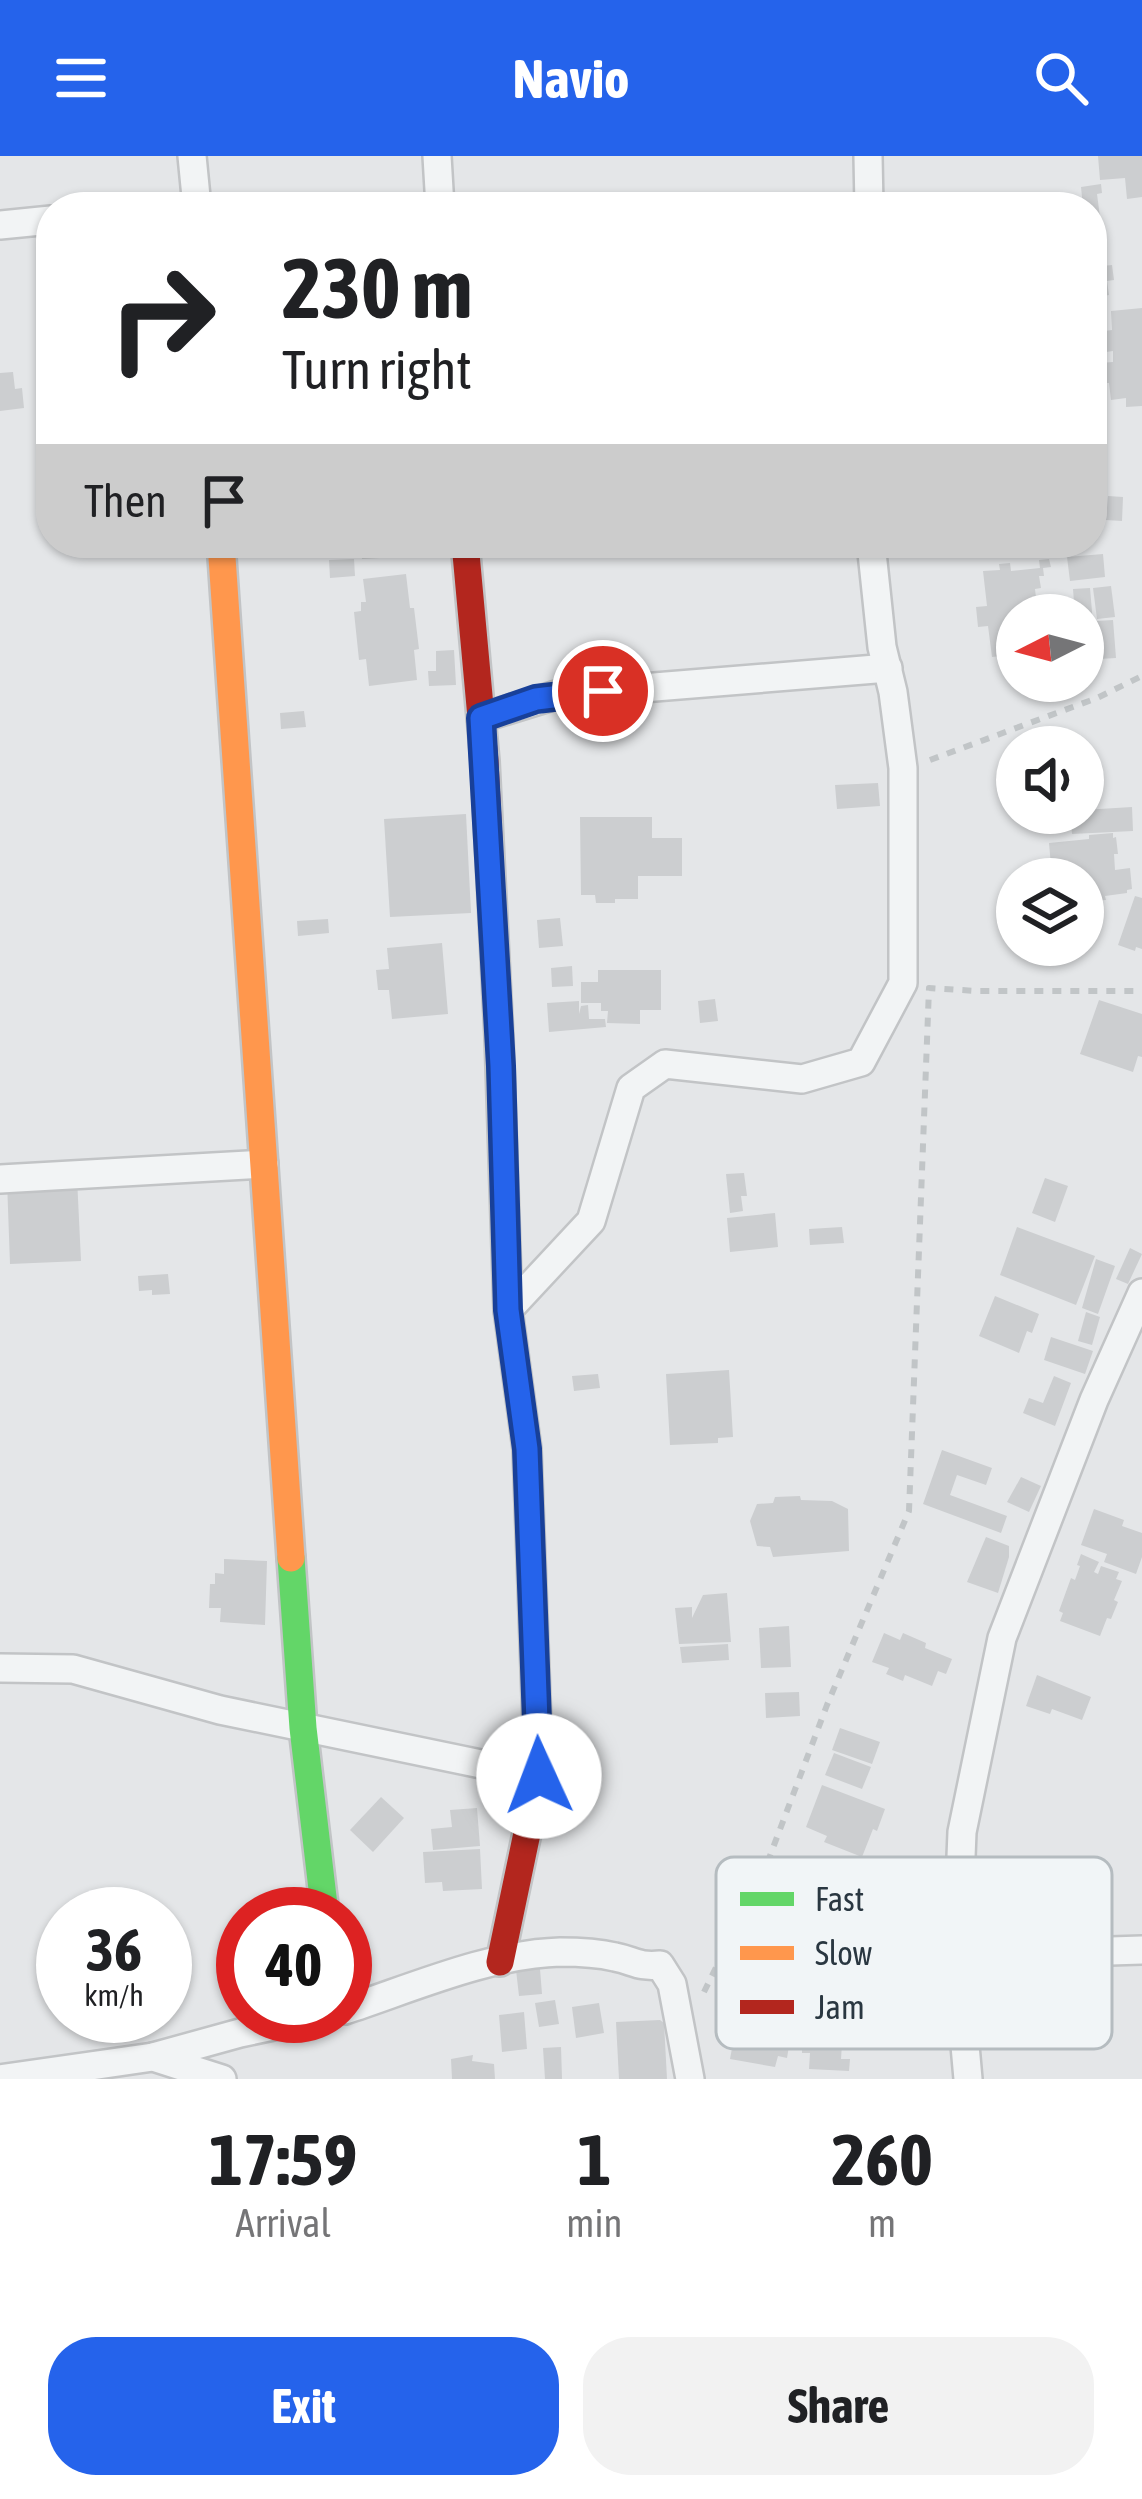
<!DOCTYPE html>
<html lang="en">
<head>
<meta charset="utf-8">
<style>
  body { margin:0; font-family:"Asap Condensed",sans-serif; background:#f2f2f2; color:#202124; height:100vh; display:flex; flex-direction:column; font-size:45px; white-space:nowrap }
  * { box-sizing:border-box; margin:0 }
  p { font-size:39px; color:#757577 }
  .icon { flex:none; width:66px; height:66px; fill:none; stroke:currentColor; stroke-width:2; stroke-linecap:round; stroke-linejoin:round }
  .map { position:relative; height:1923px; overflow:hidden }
  .panel { display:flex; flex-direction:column; background:#fff; flex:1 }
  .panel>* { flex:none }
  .top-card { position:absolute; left:36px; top:36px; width:1071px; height:366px; border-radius:48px; box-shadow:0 3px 9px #0004; background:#fff; color:#202124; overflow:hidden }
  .needle { width:78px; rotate:264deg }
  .controls { position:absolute; left:996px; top:438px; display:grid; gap:24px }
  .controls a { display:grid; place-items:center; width:108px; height:108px; border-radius:50%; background:#fff; box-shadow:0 3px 9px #0004; font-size:60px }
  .speed { position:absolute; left:36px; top:1731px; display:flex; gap:24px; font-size:60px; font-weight:700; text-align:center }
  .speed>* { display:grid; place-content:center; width:156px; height:156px; border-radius:50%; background:#fff; box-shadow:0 3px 9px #0004; line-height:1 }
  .speed small { font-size:30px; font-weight:400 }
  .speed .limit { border:18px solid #d22; background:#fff; color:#111 }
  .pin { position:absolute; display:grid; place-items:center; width:102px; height:102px; color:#fff; margin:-51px; border:6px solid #fff; border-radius:50%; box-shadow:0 3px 12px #0007 }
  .me { position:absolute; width:132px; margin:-66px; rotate:358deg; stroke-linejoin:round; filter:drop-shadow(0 0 9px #0008) }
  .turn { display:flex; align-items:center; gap:42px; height:252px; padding:0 48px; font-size:54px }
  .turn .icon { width:156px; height:156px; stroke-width:2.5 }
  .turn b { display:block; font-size:84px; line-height:102px }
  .then { display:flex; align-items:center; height:114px; padding:0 48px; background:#0003; gap:24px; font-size:45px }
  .eta { display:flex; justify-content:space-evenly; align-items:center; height:204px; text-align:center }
  .eta b { font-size:72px; font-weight:700; line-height:84px }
  .action { display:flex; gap:24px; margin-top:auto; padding:24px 48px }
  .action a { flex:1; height:138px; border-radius:48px; background:#2563eb; color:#fff; font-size:48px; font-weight:700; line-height:138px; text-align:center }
  .action a+a { background:#f2f2f2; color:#202124 }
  header { display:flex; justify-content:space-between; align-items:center; height:156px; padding:0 48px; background:#2563eb; color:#fff; font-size:54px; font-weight:700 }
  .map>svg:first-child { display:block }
</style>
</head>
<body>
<header><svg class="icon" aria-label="menu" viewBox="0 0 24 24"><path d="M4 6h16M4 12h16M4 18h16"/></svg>Navio<svg class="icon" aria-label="search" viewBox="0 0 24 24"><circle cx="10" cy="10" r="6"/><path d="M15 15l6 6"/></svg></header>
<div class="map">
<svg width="1142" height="1923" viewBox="0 0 1142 1923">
  <rect width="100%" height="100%" fill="#e4e6e8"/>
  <g fill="#ccced0">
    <polygon points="1098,0 1142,0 1142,41 1127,43 1125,22 1100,24"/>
    <polygon points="1101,28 1102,37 1097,38 1100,61 1092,62 1092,51 1083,51 1081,31"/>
    <polygon points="1112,109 1114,124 1107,125 1109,139 1092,142 1092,111"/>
    <polygon points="1142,152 1142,250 1126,251 1126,242 1111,244 1109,227 1102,227 1100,207 1113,206 1113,195 1106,196 1104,175 1112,174 1111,155"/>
    <polygon points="13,216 15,233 22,232 24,252 0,255 0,217"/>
    <polygon points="1108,340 1123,341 1122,365 1106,364"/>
    <polygon points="361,387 397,387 398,401 362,403"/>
    <polygon points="689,387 850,387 850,390 690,402"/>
    <polygon points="1103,398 1105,421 1070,425 1067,401"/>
    <polygon points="354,403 355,420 330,422 329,404"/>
    <polygon points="1049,403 1051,411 1043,412 1044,420 1039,420 1041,432 1035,433 1038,459 1017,459 1017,498 992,501 988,470 978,471 976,451 987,450 983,415 1000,414 999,408 1010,407 1011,415 1040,412 1039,404"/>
    <polygon points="406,418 410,452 414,452 419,493 414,494 417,524 369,530 366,503 359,504 354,456 361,455 361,446 366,446 363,423"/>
    <polygon points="1111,430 1115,461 1097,463 1093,432"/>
    <polygon points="1090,432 1097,514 1083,515 1083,459 1075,459 1073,433"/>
    <polygon points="1113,464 1116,502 1099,503 1096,465"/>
    <polygon points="454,494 456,529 429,530 428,515 436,515 436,495"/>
    <polygon points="304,555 306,571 281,573 280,557"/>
    <polygon points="878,627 880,650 837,653 835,629"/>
    <polygon points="1132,651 1133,675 1072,678 1070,657 1083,657 1083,654"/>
    <polygon points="466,658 471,757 390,761 384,663"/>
    <polygon points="580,661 652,661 652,682 682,682 682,720 638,720 638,743 615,743 615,747 596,747 595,739 581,739"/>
    <polygon points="1113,677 1113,682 1116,681 1118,698 1114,698 1115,714 1130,712 1132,733 1127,734 1127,737 1105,740 1106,744 1083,746 1083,723 1066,723 1065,709 1051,710 1049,687 1089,683 1089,679"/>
    <polygon points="1135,740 1142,742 1142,793 1136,791 1135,795 1118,789"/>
    <polygon points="560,762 563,790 539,792 537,764"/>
    <polygon points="328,763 329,777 298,780 297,765"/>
    <polygon points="442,787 448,858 392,863 389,834 378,834 376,814 389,813 387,792"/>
    <polygon points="572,810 573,830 552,831 551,812"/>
    <polygon points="598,814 661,814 661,854 640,854 640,868 607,867 608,855 601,855 601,847 581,847 581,826 598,826"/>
    <polygon points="715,843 718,865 700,867 698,845"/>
    <polygon points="1099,844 1142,858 1142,901 1138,900 1133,916 1080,898"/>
    <polygon points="579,845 579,858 581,850 588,849 589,863 605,863 606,871 549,876 547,847"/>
    <polygon points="744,1017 747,1040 741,1040 743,1055 730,1057 726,1018"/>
    <polygon points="77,1022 81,1105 10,1108 7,1025"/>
    <polygon points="1045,1022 1068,1030 1055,1066 1032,1057"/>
    <polygon points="775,1057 778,1091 730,1096 727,1062"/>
    <polygon points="842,1071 844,1087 810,1089 809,1073"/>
    <polygon points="1017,1071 1095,1100 1076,1149 1000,1119"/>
    <polygon points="1130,1092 1142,1098 1128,1128 1116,1123"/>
    <polygon points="1096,1103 1115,1110 1098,1158 1082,1152"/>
    <polygon points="168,1118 170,1138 152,1139 152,1134 139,1135 138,1120"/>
    <polygon points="995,1140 1039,1158 1032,1177 1027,1175 1019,1197 979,1180"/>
    <polygon points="1086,1156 1100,1161 1092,1189 1078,1185"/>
    <polygon points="1051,1181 1093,1195 1085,1218 1044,1204"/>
    <polygon points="729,1214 733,1281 718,1282 718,1287 670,1289 666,1218"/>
    <polygon points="598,1218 600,1232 574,1235 572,1220"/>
    <polygon points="1054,1220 1071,1227 1055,1270 1023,1257 1029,1242 1043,1247"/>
    <polygon points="942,1294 992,1312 986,1329 957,1319 950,1339 1007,1360 1001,1377 923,1348"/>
    <polygon points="1021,1321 1041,1330 1029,1356 1007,1346"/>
    <polygon points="800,1340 801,1344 832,1345 848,1353 849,1395 773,1401 770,1391 757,1390 750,1365 757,1348 773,1347 775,1341"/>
    <polygon points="1094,1353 1124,1364 1122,1370 1142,1377 1142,1401 1136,1418 1104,1406 1107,1398 1081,1389"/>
    <polygon points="986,1381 1009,1390 1009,1401 998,1437 967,1426"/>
    <polygon points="1081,1398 1099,1406 1094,1416 1098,1418 1101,1410 1119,1416 1116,1423 1122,1425 1114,1444 1118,1446 1111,1463 1107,1462 1100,1480 1060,1465 1063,1457 1059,1455 1071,1422 1075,1424 1080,1410 1077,1409"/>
    <polygon points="224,1403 267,1405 265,1469 220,1466 221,1452 209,1452 210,1428 215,1428 215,1417 224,1418"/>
    <polygon points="727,1437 731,1486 679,1488 675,1452 692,1451 692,1462 703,1439"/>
    <polygon points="789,1470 791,1511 761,1512 759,1472"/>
    <polygon points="884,1477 900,1484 903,1477 926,1487 925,1492 952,1503 946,1518 938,1515 932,1530 905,1519 903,1525 886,1518 889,1512 872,1506"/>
    <polygon points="728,1488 729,1504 682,1507 680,1491"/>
    <polygon points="1037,1519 1091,1541 1082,1564 1052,1553 1050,1558 1026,1550"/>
    <polygon points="799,1536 800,1560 766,1562 765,1537"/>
    <polygon points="840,1572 880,1586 872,1608 832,1594"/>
    <polygon points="834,1597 871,1611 862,1633 825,1619"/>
    <polygon points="822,1629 885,1653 877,1675 873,1673 862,1701 824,1686 827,1680 806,1671"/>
    <polygon points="381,1641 404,1662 373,1696 350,1674"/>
    <polygon points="477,1652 480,1690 433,1694 431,1673 452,1671 450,1654"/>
    <polygon points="480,1693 482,1733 443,1735 442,1726 425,1727 423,1696"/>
    <polygon points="549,1802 550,1812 540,1813 542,1838 519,1840 515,1805"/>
    <polygon points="555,1844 559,1868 539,1871 535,1847"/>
    <polygon points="599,1847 604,1877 576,1882 572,1851"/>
    <polygon points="737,1847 799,1860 795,1879 791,1878 787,1902 778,1900 775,1911 730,1903 735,1876 731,1875"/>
    <polygon points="524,1856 527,1893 502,1896 499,1859"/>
    <polygon points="660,1864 664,1867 667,1923 619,1923 616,1866"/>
    <polygon points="802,1886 842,1888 841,1903 850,1903 849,1915 809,1913 810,1897 802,1897"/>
    <polygon points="561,1891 562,1923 545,1923 543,1892"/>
    <polygon points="473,1899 472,1905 494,1908 495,1923 452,1923 451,1903"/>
  </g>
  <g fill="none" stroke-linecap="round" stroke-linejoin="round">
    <g stroke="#c2c4c6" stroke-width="32">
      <g id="street">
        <polyline points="192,0 197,51"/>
        <polyline points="437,0 440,51"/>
        <polyline points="868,0 869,51"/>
        <polyline points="0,69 51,64"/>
        <polyline points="481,562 556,539 888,512"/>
        <polyline points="0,1023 264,1008"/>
        <polyline points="508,1154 591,1065 631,932 665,908 802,923 861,906 903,827 903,612 893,536 882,491 871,387"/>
        <polyline points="0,1512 73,1513 220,1554 539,1620"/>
        <polyline points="957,1800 1142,1794"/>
        <path d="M 345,1854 C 412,1832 489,1798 560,1796 C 577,1796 598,1797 615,1801 C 635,1805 637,1811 660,1809 L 672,1828 L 690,1923"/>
        <polyline points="153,1901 240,1877 321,1860"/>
        <polyline points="0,1923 153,1901 222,1923"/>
        <polyline points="968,1923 957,1800 962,1676 1002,1482 1094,1244 1142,1137"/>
      </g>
    </g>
    <g stroke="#c2c4c6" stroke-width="32">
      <g id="fast">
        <polyline points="499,881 508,1154 527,1293 537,1569"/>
        <polyline points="291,1402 303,1572 325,1758"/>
      </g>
    </g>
    <g stroke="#c2c4c6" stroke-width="32">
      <polyline id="slow" points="221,387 291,1402"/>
    </g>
    <g stroke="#c2c4c6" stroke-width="32">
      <g id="jam">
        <polyline points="465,387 485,605 499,881"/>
        <polyline points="500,1806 539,1620 537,1569"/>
      </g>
    </g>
    <g stroke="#c1c5c7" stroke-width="6" stroke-dasharray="9 9" stroke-linecap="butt">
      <polyline points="930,604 1097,542 1142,520"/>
      <polyline points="704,1836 768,1705 827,1549 909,1355 929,832 977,835 1142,835"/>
    </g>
    <use href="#street" stroke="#f2f4f5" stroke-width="27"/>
    <use href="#fast" stroke="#63d668" stroke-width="27"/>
    <use href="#slow" stroke="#ff974d" stroke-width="27"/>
    <use href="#jam" stroke="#b3261e" stroke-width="27"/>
  </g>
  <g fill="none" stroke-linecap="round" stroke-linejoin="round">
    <g stroke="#184099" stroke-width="30">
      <polyline id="route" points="539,1620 527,1293 508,1154 501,910 481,562 536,543 603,535"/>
    </g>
    <use href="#route" stroke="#2563eb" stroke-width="21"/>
  </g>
  <rect x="716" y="1701" width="396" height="192" rx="18" fill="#f1f5f7" stroke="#b5bcc0" stroke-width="3"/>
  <rect x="740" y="1736" width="54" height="14" fill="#63d668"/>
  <rect x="740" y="1790" width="54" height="14" fill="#ff974d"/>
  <rect x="740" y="1844" width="54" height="14" fill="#b3261e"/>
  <g font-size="33" fill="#2a3741">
    <text x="815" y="1755">Fast</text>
    <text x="815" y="1809">Slow</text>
    <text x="815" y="1863">Jam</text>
  </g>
</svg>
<div class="controls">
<a><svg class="needle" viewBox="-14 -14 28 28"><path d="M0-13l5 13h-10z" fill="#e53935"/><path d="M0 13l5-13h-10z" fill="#757577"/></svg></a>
<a><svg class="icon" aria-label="sound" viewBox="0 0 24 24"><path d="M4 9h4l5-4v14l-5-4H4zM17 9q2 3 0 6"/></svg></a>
<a><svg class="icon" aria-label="layers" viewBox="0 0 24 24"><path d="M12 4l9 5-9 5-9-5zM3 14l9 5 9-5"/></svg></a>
</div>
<div class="speed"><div>36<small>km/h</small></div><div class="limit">40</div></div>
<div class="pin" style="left:603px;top:535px;background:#d93025"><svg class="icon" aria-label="arrive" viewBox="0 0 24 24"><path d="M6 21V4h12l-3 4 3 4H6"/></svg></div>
<svg class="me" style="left:539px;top:1620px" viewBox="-20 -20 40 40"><circle r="19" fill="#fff"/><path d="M0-13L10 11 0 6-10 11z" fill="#2563eb"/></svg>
<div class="top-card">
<div class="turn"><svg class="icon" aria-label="right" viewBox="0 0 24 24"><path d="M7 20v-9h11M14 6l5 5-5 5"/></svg><div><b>230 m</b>Turn right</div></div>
<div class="then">Then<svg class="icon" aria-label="arrive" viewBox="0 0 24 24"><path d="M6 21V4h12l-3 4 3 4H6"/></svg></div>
</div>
</div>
<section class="panel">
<div class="eta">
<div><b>17:59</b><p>Arrival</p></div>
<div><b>1</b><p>min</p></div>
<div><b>260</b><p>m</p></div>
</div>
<div class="action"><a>Exit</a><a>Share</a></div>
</section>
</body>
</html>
